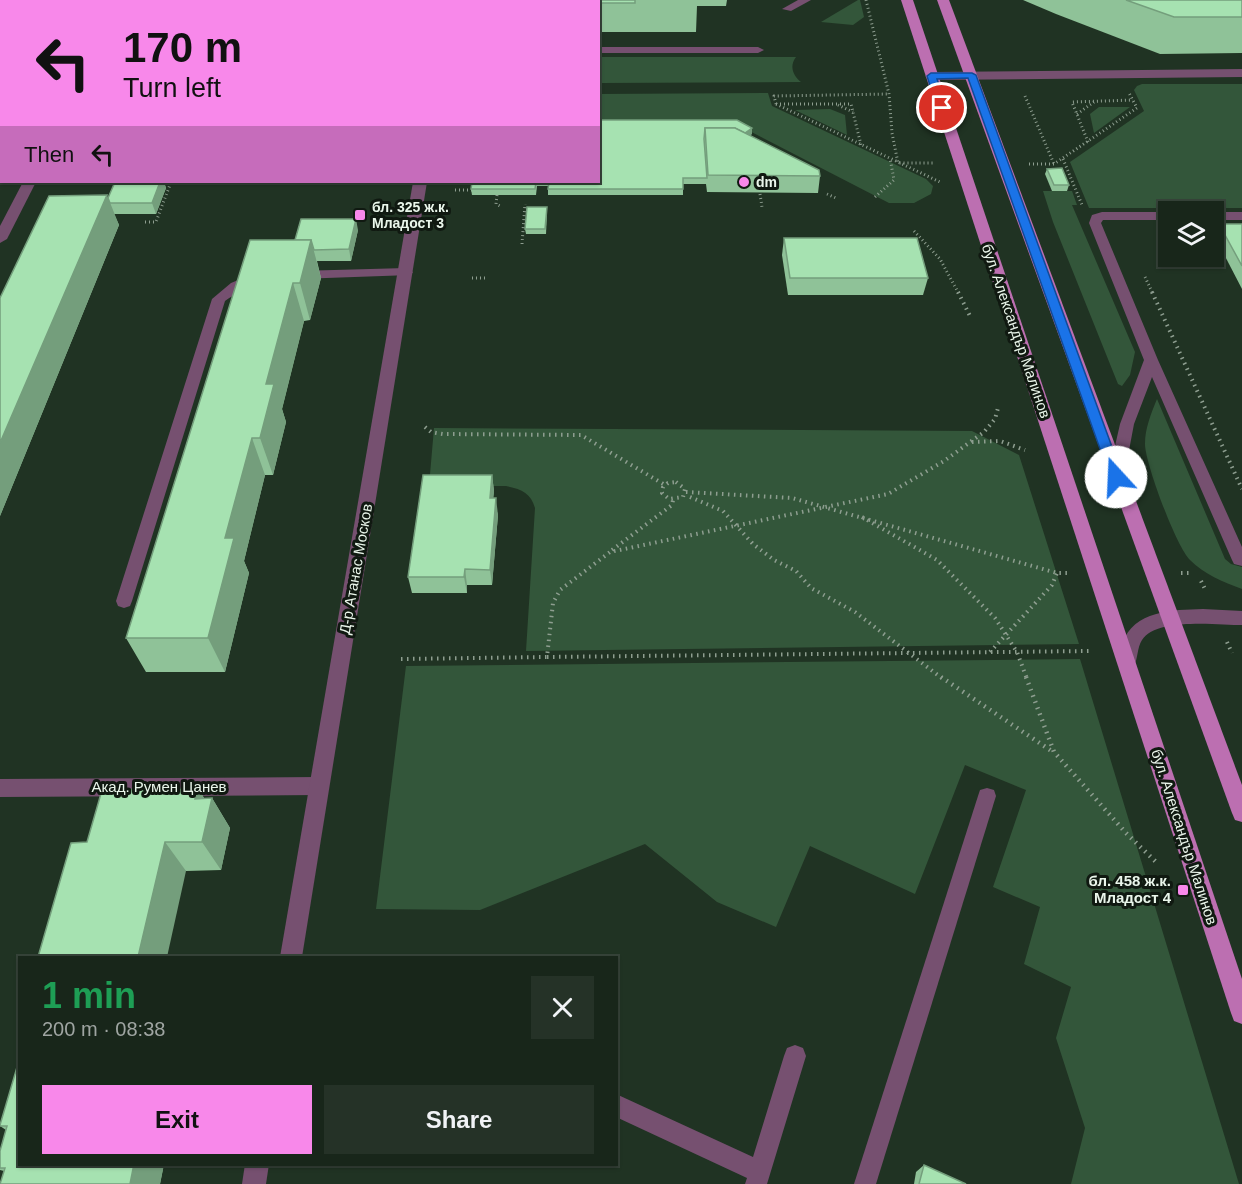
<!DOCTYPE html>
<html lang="en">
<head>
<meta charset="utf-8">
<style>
  body { margin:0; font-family:Helvetica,sans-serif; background:#253227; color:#f1f3f6; height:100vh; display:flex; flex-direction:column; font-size:22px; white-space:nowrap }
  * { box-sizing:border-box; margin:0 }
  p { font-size:20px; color:#9fa5a2 }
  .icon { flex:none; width:33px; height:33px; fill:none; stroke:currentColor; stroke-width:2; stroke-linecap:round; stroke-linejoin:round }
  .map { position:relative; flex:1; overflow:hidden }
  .side { position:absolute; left:18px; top:956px; width:600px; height:210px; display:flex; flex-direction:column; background:#18261a; border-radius:0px; box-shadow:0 2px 4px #0004,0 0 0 2px #364339 }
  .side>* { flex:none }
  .top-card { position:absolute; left:0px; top:0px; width:600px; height:183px; box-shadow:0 2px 4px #0004,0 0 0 2px #364339; background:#f888ea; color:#111; overflow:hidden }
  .buttons { position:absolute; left:1158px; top:201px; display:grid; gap:12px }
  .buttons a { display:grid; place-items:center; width:66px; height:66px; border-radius:0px; background:#18261a; box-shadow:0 2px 4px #0004,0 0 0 2px #364339; font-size:30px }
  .pin { position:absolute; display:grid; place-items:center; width:51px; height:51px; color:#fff; margin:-26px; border:3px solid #fff; border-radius:50%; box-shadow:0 2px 6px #0007 }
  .me { position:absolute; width:66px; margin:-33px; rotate:340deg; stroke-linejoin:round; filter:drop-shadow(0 0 4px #0008) }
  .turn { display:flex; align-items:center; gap:21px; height:126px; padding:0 24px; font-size:27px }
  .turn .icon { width:78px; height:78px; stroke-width:2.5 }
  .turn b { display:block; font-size:42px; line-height:51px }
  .then { display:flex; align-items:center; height:57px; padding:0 24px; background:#0003; gap:12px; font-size:22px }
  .round { display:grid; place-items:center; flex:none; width:63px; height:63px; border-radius:0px; background:#253227 }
  .summary { display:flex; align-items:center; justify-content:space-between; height:102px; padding:0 24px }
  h1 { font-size:36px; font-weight:700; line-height:45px; color:#1e9e55 }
  .action { display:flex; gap:12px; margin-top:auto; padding:12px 24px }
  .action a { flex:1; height:69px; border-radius:0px; background:#f888ea; color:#111; font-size:24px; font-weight:700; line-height:69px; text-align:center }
  .action a+a { background:#253227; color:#f1f3f6 }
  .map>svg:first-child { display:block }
</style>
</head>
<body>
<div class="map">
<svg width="1242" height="1184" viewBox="0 0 1242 1184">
  <rect width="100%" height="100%" fill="#203323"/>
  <g fill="#33563a">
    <polygon points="858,0 860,0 864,17 853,25 821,22"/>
    <path d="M 598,57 L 796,57 C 789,66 793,76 801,82 L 599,83 Z"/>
    <polygon points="1142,84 1242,84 1242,208 1089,208 1070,162 1144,111 1134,90 1137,86"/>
    <polygon points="768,93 772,106 926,179 933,186 931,194 914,203 889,203 738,125 599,125 598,94"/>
    <polygon points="1099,107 1130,107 1094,133 1090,114"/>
    <polygon points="830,109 845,115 847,135 795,110"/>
    <polygon points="1043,191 1072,191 1077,205 1072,205 1135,352 1130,375 1122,386 1118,384 1053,222"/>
    <path d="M 1157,399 L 1225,559 L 1231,564 L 1242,567 L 1242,589 C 1223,582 1204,574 1190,560 C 1176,546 1145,463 1145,444 C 1145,428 1151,414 1157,399 Z"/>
    <path d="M 434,428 L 972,431 L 1019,455 L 1079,644 L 526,651 L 535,508 C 531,493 521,489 506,486 L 429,486 Z"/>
    <polygon points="1080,659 1239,1184 1071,1184 1085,1128 1056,1038 1071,987 1024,964 1040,907 993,887 1026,790 965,765 915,894 810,846 776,927 717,902 645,844 480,910 376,909 406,666"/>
  </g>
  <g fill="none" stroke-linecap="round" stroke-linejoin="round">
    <g stroke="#8e9e90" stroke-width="3" stroke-dasharray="1 3" stroke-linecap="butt">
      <polyline points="866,0 889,94 892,133 898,163 933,163"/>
      <polyline points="1025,96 1054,164"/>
      <polyline points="776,104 940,182"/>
      <polyline points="776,104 774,96 889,94"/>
      <polyline points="776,104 851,104 861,145"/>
      <polyline points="838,105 853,112"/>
      <polyline points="1077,114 1094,102"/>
      <polyline points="1088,142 1072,102 1133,100"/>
      <polyline points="1063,159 1082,205"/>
      <polyline points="1029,164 1054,164 1137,108 1129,93"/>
      <polyline points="455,190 473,190"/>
      <polyline points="760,194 762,207"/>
      <polyline points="827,194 836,198"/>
      <polyline points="497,195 496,204 500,206"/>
      <polyline points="875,197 894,180 890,158"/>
      <polyline points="145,222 156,222 171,182"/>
      <polyline points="914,231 940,259 959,294"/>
      <polyline points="522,244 525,204"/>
      <polyline points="1145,277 1153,294"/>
      <polyline points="472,278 488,278"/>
    </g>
    <g stroke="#8e9e90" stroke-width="4" stroke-dasharray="1.5 4.5" stroke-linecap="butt">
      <polyline points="958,292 970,316"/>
      <polyline points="1152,292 1242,489"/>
      <polyline points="425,427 431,432 443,434 581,435 665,485"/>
      <polyline points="972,442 1000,441 1025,450"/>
      <polygon points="676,482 685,489 683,497 669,499 662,493 663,487 668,483"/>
      <polyline points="686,492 792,498 1057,573 1071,573"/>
      <polyline points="690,497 723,511 753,544 774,560 796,571 811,588 855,612 943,679"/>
      <polyline points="862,517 937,560 995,618 1017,652 1027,679"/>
      <polyline points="612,550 672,505 673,500"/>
      <polyline points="1181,573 1190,573"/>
      <polyline points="1201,581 1206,591"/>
      <polyline points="1227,642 1232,653"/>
      <polyline points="990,652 1052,585 1057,573"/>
      <polyline points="547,657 1090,651"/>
      <polyline points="401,659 547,657 553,603 560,590 610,552 888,494 944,461 984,432 995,419 998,408"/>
    </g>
    <g stroke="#8e9e90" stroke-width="4.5" stroke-dasharray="1.5 5" stroke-linecap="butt">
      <polyline points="941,677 1053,752"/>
      <polyline points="1026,677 1054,752 1126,833 1156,862"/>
    </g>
    <g fill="#765070" fill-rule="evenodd">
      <polygon points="798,0 811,0 791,11 782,9"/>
      <polygon points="1102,212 1168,212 1168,220 1103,220 1101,223 1158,360 1242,547 1242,566 1234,564 1232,560 1152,377 1134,424 1124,477 1121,481 1111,481 1108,477 1120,424 1144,360 1089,223 1092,215"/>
      <rect x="1214" y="212" width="28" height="8"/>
      <polygon points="406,268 413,272 411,275 298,279 291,275 298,271"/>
      <path d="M 255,273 L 262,277 C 253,286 236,293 225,301 L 132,601 L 130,606 L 124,608 L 118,606 L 116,601 L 212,299 L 231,283 Z"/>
      <polygon points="987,788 994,790 996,796 876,1184 854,1184 978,796 980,790"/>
      <polygon points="795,1045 803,1048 806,1056 767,1184 745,1184 747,1178 616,1117 616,1094 753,1157 784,1056 787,1048"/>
    </g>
    <g fill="#765070" fill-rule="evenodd">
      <polygon points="109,0 121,0 109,2"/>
      <polygon points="598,47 758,47 764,50 758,53 598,53"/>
      <rect x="0" y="48" width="2" height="6"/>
      <polygon points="23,182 36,182 7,239 0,243 0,226"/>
      <path d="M 1203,609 L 1242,611 L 1242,625 C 1219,625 1156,617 1142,640 C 1137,648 1138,658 1134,667 L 1127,669 L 1120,667 C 1117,659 1119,652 1122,644 C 1134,610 1172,610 1203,609 Z"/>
      <polygon points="319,777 326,780 329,786 326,792 319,795 0,797 0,779"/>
    </g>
    <g fill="#765070" fill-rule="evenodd">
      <rect x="442" y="0" width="12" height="2"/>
      <polygon points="1242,69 1242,77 931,80 925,76 931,72"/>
      <polygon points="413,182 427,182 302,957 280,957"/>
      <polygon points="245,1164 269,1164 266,1184 242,1184"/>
    </g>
    <g fill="#bc6fb1" fill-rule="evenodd">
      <polygon points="901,0 913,0 1242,979 1242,1024 1234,1021 1231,1013"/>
      <polygon points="937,0 949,0 1242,785 1242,822 1235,820 1232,813"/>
    </g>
  </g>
  <g fill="#8fc298">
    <polygon points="0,0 74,0 73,2 2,2 2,13 0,13"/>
    <rect x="132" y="0" width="173" height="2"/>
    <polygon points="475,0 727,0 726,6 697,6 696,32 598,32 598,2 475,2"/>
    <polygon points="1023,0 1242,0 1242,53 1160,54 1056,14"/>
    <rect x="0" y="91" width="2" height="61"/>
    <polygon points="598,120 752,134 750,135 820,176 818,193 707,192 706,184 683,184 683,195 548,195 548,186 537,186 536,195 472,195 471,189 472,182 598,182"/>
    <polygon points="1047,169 1069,185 1067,191 1052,191 1045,174"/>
    <polygon points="115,182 164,182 166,188 156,214 114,214 119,225 0,516 0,298 108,198"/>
    <polygon points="547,213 546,234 526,234 525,229"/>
    <polygon points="1219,224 1242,224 1242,289 1214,235"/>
    <polygon points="358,230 351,261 317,261 321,278 310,320 304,321 282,409 286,422 273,475 265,475 244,561 249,573 225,672 146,672 126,638 295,240"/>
    <polygon points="784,238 928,278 923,295 788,295 782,255"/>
    <polygon points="492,475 494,491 493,498 498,515 492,585 467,585 467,593 412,593 408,577"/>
    <polygon points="198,788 204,798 212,798 230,828 221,870 186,871 87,842"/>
    <polygon points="20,1057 164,1164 160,1184 0,1184 4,1171 0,1170 0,1151 6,1130 0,1126"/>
    <polygon points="924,1165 966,1184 914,1184 916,1172"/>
  </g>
  <g fill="#749e7c">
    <polygon points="63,0 74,0 73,2 63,2"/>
    <rect x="292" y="0" width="13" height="2"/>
    <polygon points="752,128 752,134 734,145 734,139"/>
    <polygon points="160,182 164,182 166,188 156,214 152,203"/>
    <polygon points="107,195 119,225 0,516 0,443"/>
    <polygon points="356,219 358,230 351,261 349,249"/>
    <polygon points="311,240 321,278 310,320 300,283"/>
    <polygon points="293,283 304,321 282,409 286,422 273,475 260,438 266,384"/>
    <polygon points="252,438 265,475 244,561 249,573 225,672 208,638 225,538"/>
    <polygon points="492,475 494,491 492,515 490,498"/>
    <polygon points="496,498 498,515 492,585 490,570"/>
    <polygon points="465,569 467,585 467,593 464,577"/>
    <polygon points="198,788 210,808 212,798 230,828 221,870 202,842 195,799"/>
    <polygon points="165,842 186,871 167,957 138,957"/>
    <polygon points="134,1164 164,1164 160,1184 130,1184"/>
  </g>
  <g fill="#a6e2b1" stroke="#749e7c" stroke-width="1.5">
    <polygon points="319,0 405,0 404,2 319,2"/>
    <polygon points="489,0 635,0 635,3 598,3 598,2 489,2"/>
    <polygon points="1126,0 1242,0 1242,17 1174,17"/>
    <rect x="0" y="91" width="2" height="33"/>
    <polygon points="598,120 737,120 752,128 745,133 735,128 705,128 704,139 707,178 683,178 683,189 548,189 549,182 598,182"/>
    <polygon points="705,128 735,128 819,170 820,176 708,175"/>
    <rect x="0" y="136" width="2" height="10"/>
    <polygon points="1062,168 1069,185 1054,185 1047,169"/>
    <polygon points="115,182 160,182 152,203 110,203 108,198"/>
    <polygon points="472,182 536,182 535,189 471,189"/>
    <polygon points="107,195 0,443 0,298 49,196"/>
    <polygon points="527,207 547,207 545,229 525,229"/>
    <polygon points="301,219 356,219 349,249 314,250 311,240 295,240"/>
    <polygon points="1219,224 1242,224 1242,266"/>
    <polygon points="784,238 917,238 928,278 790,278"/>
    <polygon points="250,240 311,240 300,283 293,283 266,384 274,384 260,438 252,438 225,538 234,538 208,638 126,638"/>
    <polygon points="423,475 492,475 490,498 496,498 490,570 465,569 464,577 408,577"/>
    <polygon points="198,788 195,799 212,798 202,842 165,842 138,957 38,957 71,843 87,842 102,790"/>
    <polygon points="20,1057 20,1164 134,1164 130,1184 0,1184 5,1168 0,1168 0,1151 7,1126 0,1126 0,1125"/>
    <polygon points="924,1165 966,1184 919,1184"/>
  </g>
  <polygon fill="#1a73e8" stroke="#114b97" stroke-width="1.5" points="931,73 972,73 976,75 1123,477 1121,480 1112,480 1110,477 968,78 937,79 947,108 942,111 937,108 927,76"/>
  <g fill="#f888ea" stroke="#101911" stroke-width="2">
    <circle cx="744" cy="182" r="6"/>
    <rect x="354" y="209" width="12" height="12" rx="3"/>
    <rect x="1177" y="884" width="12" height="12" rx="3"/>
  </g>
  <g text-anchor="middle" stroke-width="6" stroke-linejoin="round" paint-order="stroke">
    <g font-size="14" font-weight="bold" fill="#eaf6eb" stroke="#101911" text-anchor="start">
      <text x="756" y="187">dm</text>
      <text x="372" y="212">бл. 325 ж.к.<tspan x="372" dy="16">Младост 3</tspan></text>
    </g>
    <g font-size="15" fill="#eaf6eb" stroke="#101911">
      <text transform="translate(1016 331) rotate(71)" y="5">бул. Александър Малинов</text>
      <text transform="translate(356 569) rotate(-80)" y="5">Д-р Атанас Москов</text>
      <text x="159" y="792">Акад. Румен Цанев</text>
      <text transform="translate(1184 837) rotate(72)" y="5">бул. Александър Малинов</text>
    </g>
    <g font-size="15" font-weight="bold" fill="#eaf6eb" stroke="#101911" text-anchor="end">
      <text x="1171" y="886">бл. 458 ж.к.<tspan x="1171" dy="17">Младост 4</tspan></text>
    </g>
  </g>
</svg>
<div class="buttons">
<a><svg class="icon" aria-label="layers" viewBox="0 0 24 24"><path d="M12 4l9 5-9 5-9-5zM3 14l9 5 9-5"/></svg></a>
</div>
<div class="pin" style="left:942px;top:108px;background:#d93025"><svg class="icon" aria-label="arrive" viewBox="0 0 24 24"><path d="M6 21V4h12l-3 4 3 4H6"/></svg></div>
<svg class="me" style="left:1116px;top:477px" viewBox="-20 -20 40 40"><circle r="19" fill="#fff"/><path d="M0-13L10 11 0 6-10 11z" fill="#1a73e8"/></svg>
<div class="top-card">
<div class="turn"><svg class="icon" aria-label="left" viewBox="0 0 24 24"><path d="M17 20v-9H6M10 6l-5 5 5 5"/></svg><div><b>170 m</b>Turn left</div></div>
<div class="then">Then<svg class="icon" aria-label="left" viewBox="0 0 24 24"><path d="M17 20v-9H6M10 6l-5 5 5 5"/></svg></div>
</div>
<section class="side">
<div class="summary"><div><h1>1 min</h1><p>200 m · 08:38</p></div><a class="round"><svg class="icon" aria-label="close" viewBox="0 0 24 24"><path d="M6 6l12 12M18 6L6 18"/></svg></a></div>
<div class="action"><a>Exit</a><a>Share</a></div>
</section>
</div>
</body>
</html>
